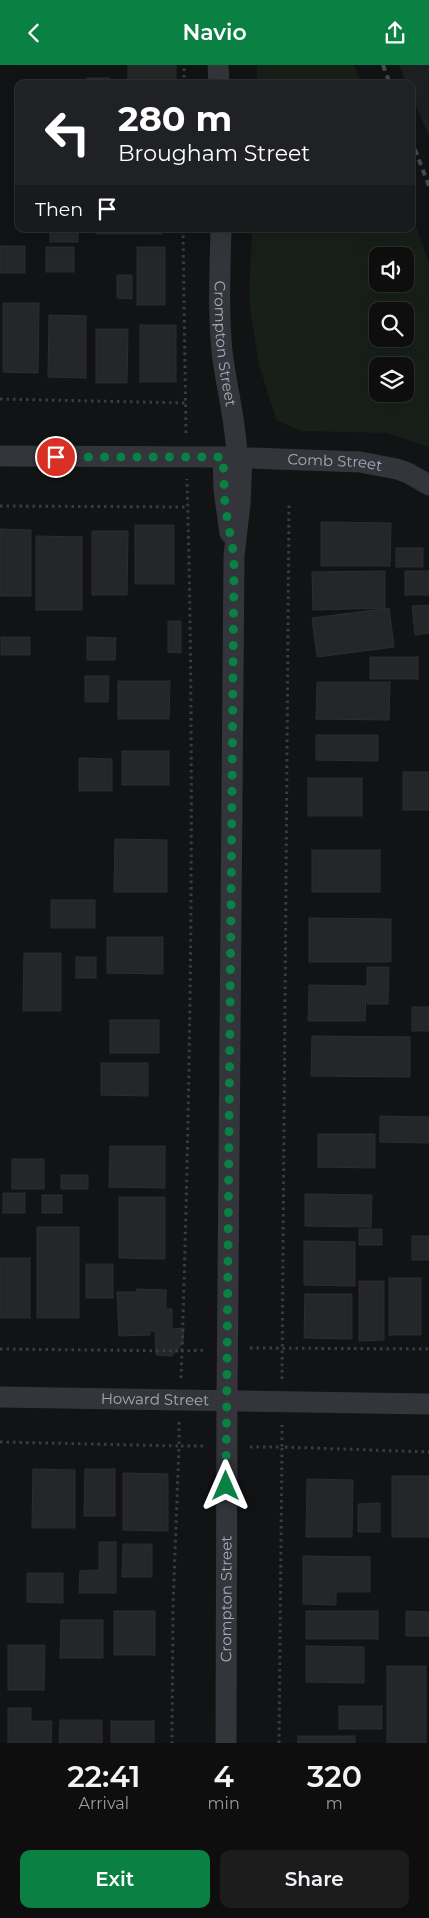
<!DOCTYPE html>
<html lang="en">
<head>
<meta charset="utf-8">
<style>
  body { margin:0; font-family:Montserrat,sans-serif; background:#1c1c1d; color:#f1f3f6; height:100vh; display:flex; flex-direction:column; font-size:19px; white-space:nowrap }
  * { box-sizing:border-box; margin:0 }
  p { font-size:16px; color:#9b9c9e }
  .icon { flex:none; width:28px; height:28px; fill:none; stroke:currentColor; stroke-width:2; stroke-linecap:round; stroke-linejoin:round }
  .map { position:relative; height:1678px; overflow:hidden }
  .panel { display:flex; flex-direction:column; background:#0e0e0f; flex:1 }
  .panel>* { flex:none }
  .banner { position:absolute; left:15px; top:15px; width:400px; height:152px; border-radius:10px; box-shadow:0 5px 20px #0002,0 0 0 1px #2e2e2f; background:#202124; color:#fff; overflow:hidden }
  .tools { position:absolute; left:369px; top:182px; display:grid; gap:10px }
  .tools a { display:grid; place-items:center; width:45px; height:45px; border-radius:10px; background:#0e0e0f; box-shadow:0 5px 20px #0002,0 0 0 1px #2e2e2f; font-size:25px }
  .pin { position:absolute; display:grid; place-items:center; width:42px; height:42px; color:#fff; margin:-21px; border:2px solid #fff; border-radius:50%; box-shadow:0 1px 5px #0007 }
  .me { position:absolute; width:55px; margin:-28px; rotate:0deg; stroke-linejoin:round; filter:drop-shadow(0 0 4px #0008) }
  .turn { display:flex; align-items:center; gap:18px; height:105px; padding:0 20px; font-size:22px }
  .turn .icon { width:65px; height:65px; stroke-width:2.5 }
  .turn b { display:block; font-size:35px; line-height:42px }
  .then { display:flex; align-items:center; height:48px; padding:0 20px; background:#0003; gap:10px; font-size:19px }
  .eta { display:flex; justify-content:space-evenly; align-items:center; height:85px; text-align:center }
  .eta b { font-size:30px; font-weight:600; line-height:35px }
  .button { display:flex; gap:10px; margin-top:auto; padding:10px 20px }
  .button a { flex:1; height:58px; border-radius:10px; background:#0b8043; color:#fff; font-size:20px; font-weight:600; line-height:58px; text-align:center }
  .button a+a { background:#1c1c1d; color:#f1f3f6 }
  header { display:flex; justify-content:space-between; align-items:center; height:65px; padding:0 20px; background:#0b8043; color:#fff; font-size:22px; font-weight:600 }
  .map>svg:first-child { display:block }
</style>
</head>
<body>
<header><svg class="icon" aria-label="back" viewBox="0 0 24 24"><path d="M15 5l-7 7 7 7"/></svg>Navio<svg class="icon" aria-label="share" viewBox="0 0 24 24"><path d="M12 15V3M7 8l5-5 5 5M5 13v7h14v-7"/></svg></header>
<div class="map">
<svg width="429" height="1678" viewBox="0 0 429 1678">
  <rect width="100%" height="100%" fill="#121314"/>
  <polygon fill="#1e1f21" points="399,0 429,0 429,71 411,29 411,19 407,19"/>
  <g fill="#181f18" fill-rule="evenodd">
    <polygon points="257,0 354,0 362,19 257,19"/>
    <path d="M 411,146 L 429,198 L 429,382 L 387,368 L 302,366 L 277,356 L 259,300 L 249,236 L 252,164 L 411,164 ZM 378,191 L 405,191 L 405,219 L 378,219 ZM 378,246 L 405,246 L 405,274 L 378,274 ZM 378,301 L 405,301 L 405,329 L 378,329 Z"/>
  </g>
  <g fill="#252628" stroke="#2c2d30">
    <rect x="128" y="0" width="48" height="19"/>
    <rect x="87" y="13" width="22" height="6"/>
    <rect x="50" y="164" width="28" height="13"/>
    <rect x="96" y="164" width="66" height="5"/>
    <rect x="0" y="181" width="25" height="27"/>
    <rect x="46" y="182" width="28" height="25"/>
    <rect x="137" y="182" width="28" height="58"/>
    <polygon points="117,210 132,210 132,234 117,233"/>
    <polygon points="3,238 39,238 38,308 3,307"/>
    <polygon points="49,250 86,251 86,313 48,312"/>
    <rect x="140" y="260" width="36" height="57"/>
    <polygon points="96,264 128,264 127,318 96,318"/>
    <polygon points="321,457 391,458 390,501 321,501"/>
    <rect x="135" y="460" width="39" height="59"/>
    <polygon points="0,464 31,465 31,531 0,531"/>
    <polygon points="92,466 128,466 127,530 92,530"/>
    <polygon points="36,471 82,472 82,545 36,545"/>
    <rect x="396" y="483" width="27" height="19"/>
    <polygon points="385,506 385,543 313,545 312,507"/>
    <rect x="405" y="506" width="24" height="24"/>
    <polygon points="429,540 429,568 415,570 412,541"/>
    <polygon points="389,543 394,582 317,592 312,553"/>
    <polygon points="168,556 181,556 181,588 168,587"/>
    <rect x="1" y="572" width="29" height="18"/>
    <polygon points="87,572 116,573 115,595 87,595"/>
    <rect x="370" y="592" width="48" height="22"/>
    <polygon points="85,611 109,611 108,637 85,637"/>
    <polygon points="118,616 170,616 169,654 118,654"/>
    <polygon points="317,617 390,617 389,655 316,654"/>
    <polygon points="316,670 378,670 378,696 316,695"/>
    <rect x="122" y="686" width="47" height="34"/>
    <polygon points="79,693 112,694 112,726 79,726"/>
    <rect x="403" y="707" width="25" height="38"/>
    <rect x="308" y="713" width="54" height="38"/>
    <polygon points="115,774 167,775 167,827 114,827"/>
    <rect x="312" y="785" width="68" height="42"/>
    <rect x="51" y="835" width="44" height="28"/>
    <polygon points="309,853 391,854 391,897 309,897"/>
    <polygon points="107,872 163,872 163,909 107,908"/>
    <polygon points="24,888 61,888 61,946 23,946"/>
    <rect x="76" y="892" width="20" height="21"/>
    <polygon points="367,902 389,902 388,939 367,939"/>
    <polygon points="309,920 366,921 365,956 308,956"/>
    <rect x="412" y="942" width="17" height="24"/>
    <rect x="110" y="955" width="49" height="33"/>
    <polygon points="312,971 410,972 410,1012 311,1011"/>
    <polygon points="101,998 148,998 148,1031 101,1030"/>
    <polygon points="380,1051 429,1052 429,1078 380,1077"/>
    <polygon points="318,1069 375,1069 375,1103 318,1102"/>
    <polygon points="110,1081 165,1081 165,1123 109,1122"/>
    <rect x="12" y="1094" width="32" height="30"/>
    <rect x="61" y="1110" width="27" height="14"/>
    <rect x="3" y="1128" width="22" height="20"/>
    <polygon points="305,1129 372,1130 371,1162 305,1161"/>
    <rect x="42" y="1130" width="20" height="18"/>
    <polygon points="119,1132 165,1132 165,1194 119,1193"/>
    <rect x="37" y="1162" width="42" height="91"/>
    <rect x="359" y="1164" width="23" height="16"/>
    <rect x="412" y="1171" width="17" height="24"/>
    <polygon points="304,1176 355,1177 355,1221 304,1220"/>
    <rect x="0" y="1193" width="30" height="60"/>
    <rect x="86" y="1199" width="27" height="34"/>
    <rect x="389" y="1213" width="32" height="57"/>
    <polygon points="359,1216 384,1216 384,1275 359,1276"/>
    <polygon points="136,1224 166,1225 166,1244 172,1244 172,1264 184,1263 183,1278 172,1291 156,1290 155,1266 150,1266 150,1270 119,1271 117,1227 137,1227"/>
    <polygon points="305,1229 352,1229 352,1274 304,1273"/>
    <polygon points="33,1404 75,1405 75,1463 32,1463"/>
    <polygon points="85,1404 115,1404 115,1451 84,1451"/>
    <polygon points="123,1408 168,1409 168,1466 123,1465"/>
    <rect x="392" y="1411" width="37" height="61"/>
    <polygon points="307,1414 353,1415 352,1472 306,1472"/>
    <polygon points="380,1438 380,1467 358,1467 358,1439"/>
    <polygon points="99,1477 116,1477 116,1528 79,1528 80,1506 99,1505"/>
    <polygon points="123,1479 152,1479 152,1512 122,1512"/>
    <polygon points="303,1491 370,1492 370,1527 336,1527 336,1540 303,1539"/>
    <polygon points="27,1508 63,1508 63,1538 27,1537"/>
    <rect x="114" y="1546" width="41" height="44"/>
    <rect x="306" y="1546" width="72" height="28"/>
    <polygon points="406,1546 429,1547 429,1571 406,1571"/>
    <polygon points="61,1555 103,1555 103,1593 60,1593"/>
    <polygon points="8,1580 45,1580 44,1625 8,1625"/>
    <polygon points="306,1581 364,1582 364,1618 306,1617"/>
    <rect x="387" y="1601" width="39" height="77"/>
    <rect x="339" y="1641" width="43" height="23"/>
    <polygon points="8,1643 31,1643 31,1656 52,1656 51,1678 8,1678"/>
    <polygon points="60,1655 102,1655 102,1678 59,1678"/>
    <rect x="111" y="1656" width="43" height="22"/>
    <rect x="298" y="1671" width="57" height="7"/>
  </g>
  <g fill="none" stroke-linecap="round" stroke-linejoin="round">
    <g stroke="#393c41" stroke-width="3" stroke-dasharray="2.5 4" stroke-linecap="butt">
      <polyline points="184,19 184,0"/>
      <polyline points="183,164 186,371"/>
      <polyline points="0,334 185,338"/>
      <polyline points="0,441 188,442"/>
      <polyline points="250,1283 429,1284"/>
      <path d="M 0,1284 L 182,1286 C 191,996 195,705 187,414"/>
      <polyline points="181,1313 182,1286 206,1285"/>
      <polyline points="282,1314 289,440"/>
      <polyline points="179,1357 179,1381 204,1381"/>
      <polyline points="0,1377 179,1381 173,1541 172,1678"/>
      <polyline points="250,1382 282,1382 282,1360"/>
      <polyline points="279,1678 282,1382 429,1387"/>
    </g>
    <g stroke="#33353a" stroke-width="21">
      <polyline points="218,0 219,19"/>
      <path id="s1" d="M 221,164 C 220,204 218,246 222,286 C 226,322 236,356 237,392"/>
      <path id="s2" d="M 0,391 L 223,392 L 360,397 L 397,404 L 408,408 L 429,420"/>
      <polyline points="223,392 224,425 230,468"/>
      <path id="s3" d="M 0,1332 L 429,1339"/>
      <path id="s4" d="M 226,1678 L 227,1336 L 234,491 L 240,439 L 242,392"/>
    </g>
    <g stroke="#46494f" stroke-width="4" stroke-dasharray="6 5" stroke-linecap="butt">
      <polyline points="383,0 390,19"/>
      <polyline points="411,74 429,121"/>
    </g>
  </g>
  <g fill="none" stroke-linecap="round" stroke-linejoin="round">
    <polyline stroke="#0b8043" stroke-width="9" stroke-dasharray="0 16.2" points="56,392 223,392 225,441 234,491 226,1421"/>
  </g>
  <g text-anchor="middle" stroke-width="5" stroke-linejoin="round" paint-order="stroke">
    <g font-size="15" fill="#a2acb6" stroke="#0d0e0f">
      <text dy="5" stroke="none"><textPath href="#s1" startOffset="115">Crompton Street</textPath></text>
      <text dy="5" stroke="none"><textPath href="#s2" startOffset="335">Comb Street</textPath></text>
      <text dy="5" stroke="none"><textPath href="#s3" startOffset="155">Howard Street</textPath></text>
      <text dy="5" stroke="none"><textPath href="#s4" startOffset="144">Crompton Street</textPath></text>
    </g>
  </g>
</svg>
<div class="tools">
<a><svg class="icon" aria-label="sound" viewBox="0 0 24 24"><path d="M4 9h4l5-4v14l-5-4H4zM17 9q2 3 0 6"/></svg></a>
<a><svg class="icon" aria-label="search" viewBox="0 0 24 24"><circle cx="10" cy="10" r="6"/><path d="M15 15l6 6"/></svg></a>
<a><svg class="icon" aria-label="layers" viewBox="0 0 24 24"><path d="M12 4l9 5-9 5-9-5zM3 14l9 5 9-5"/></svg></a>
</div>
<div class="pin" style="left:56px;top:392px;background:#d93025"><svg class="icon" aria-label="arrive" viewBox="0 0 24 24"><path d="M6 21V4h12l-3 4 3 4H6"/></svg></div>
<svg class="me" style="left:226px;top:1421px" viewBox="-20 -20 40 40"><path d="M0-17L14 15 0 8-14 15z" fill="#0b8043" stroke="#fff" stroke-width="4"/></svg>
<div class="banner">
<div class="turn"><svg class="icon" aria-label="left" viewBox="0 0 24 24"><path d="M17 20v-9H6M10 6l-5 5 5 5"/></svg><div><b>280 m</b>Brougham Street</div></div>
<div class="then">Then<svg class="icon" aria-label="arrive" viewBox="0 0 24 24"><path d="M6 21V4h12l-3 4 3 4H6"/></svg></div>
</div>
</div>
<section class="panel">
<div class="eta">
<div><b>22:41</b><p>Arrival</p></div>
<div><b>4</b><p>min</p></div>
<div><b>320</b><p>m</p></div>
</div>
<div class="button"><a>Exit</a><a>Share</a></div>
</section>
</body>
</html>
